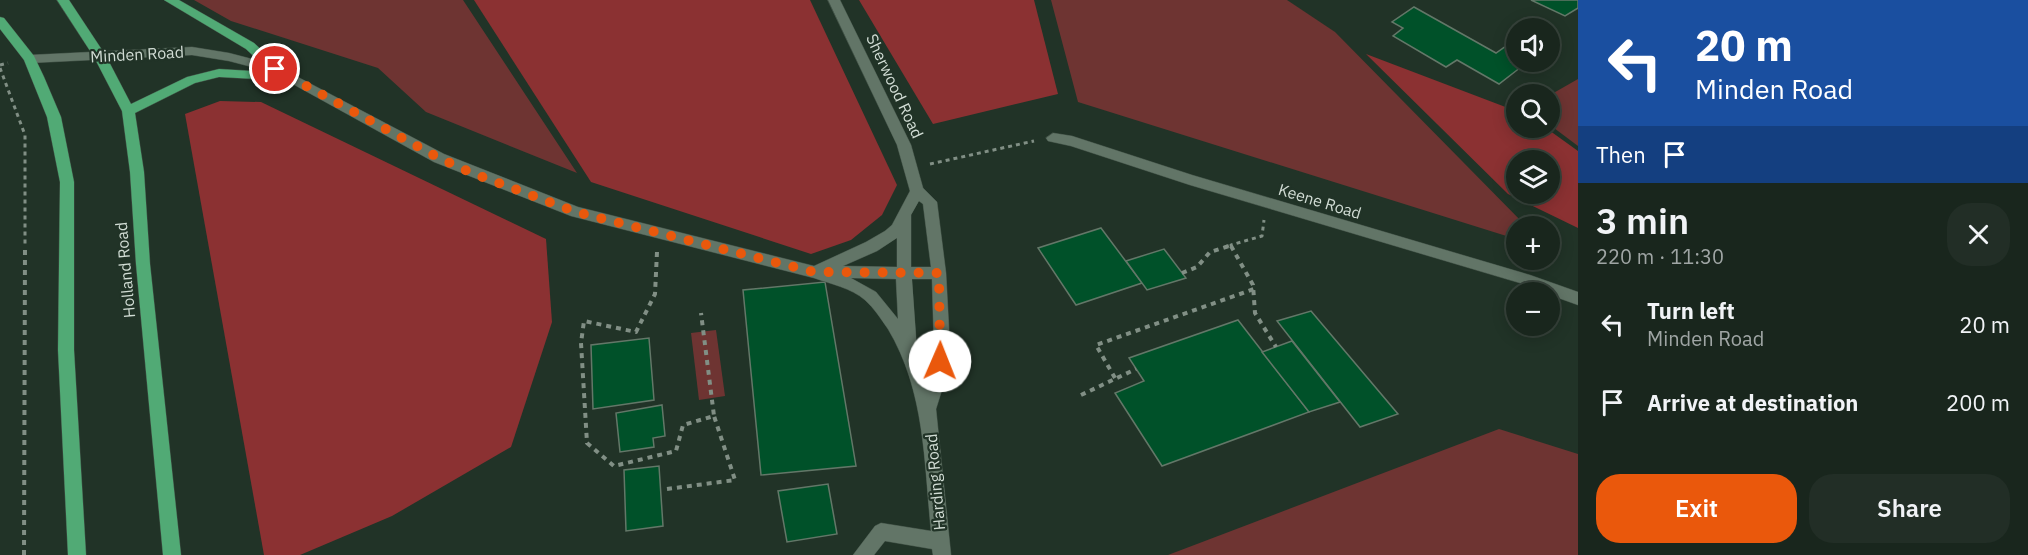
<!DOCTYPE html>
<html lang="en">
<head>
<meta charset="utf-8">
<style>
  body { margin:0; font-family:"IBM Plex Sans",sans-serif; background:#222e26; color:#f1f3f6; height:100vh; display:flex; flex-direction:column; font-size:22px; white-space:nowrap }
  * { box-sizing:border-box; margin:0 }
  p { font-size:20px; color:#9fa5a4 }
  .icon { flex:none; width:33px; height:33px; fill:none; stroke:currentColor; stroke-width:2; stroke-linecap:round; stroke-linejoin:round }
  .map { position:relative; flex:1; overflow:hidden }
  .details { display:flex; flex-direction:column; background:#19261d; width:450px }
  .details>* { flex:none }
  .hud { background:#1a4fa0; color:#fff; overflow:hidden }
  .buttons { position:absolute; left:1506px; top:18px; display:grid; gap:12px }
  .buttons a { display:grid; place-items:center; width:54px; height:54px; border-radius:50%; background:#19261d; box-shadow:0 3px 15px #0003,0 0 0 2px #37433b; font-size:30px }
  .pin { position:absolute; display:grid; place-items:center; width:51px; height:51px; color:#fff; margin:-26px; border:3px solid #fff; border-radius:50%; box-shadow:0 2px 6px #0007 }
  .me { position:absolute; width:66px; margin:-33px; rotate:1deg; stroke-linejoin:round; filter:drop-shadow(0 0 4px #0008) }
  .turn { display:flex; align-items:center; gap:21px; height:126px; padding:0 18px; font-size:27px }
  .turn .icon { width:78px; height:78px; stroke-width:2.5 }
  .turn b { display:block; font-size:42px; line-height:51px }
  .then { display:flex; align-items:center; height:57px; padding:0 18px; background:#0003; gap:12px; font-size:22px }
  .round { display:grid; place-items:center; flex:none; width:63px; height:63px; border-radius:24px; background:#222e26 }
  .overview { display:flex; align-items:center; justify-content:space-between; height:102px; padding:0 18px }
  h1 { font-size:36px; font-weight:600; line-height:45px }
  .action { display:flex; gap:12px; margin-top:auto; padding:12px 18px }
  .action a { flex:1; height:69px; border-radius:24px; background:#ea580c; color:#fff; font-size:24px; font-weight:600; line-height:69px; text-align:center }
  .action a+a { background:#222e26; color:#f1f3f6 }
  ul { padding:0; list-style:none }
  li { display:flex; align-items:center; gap:18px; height:78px; padding:0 18px }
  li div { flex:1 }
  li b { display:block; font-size:22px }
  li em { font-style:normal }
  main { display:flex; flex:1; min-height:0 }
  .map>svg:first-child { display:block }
</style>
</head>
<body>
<main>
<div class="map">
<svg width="1578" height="555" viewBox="0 0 1578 555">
  <rect width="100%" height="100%" fill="#213327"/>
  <g fill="#6e3432">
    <polygon points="194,0 463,0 577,173 426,112 378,68 231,21"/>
    <polygon points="1051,0 1287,0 1335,32 1526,226 1516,226 1516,239 1078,102"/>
    <polygon points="1578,79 1578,146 1550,125 1550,95"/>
    <polygon points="716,330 725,396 699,400 691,333"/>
    <polygon points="1499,429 1578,454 1578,555 1168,555"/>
  </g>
  <g fill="#8b3132" fill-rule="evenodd">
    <polygon points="474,0 810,0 897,185 882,215 851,240 811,254 591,182"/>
    <polygon points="859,0 1034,0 1058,94 933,124"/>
    <path d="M 1366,54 L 1516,111 L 1516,128 L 1546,128 L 1578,151 L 1578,228 L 1508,194 ZM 1550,160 L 1550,194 L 1516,194 L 1516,160 Z"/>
    <polygon points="220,101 261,102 546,239 552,322 511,447 392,516 300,555 264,555 185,114"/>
  </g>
  <g fill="#005129" stroke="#637768" stroke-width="1.5">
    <polygon points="1531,0 1578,0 1578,8 1565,16"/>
    <polygon points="1414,7 1496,53 1509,44 1516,48 1516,57 1511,62 1521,67 1499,84 1457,60 1446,67 1393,36 1403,28 1392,22"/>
    <polygon points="1101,228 1142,283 1076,305 1038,248"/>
    <polygon points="1164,249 1186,278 1147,290 1126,261"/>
    <polygon points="825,282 856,466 761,475 743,290"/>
    <polygon points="1311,311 1398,414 1360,427 1277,321"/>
    <polygon points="1238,320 1309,412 1162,466 1115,393 1144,381 1129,358"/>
    <polygon points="649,338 654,400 593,409 591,345"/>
    <polygon points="1292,341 1340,402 1309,412 1262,352"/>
    <polygon points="662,405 665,436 653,438 654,447 620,452 616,413"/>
    <polygon points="659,466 663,526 626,531 624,470"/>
    <polygon points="828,484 837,534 787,542 778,491"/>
  </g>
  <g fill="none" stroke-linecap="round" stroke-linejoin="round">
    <g stroke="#415146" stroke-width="1">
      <g id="minor">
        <path d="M 828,0 L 840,0 L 911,145 L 923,188 L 937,202 L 946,273 L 950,348 L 947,374 L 936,409 L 951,555 L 933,555 L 932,549 L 885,541 L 874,555 L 853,555 L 875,526 L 881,523 L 931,531 C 924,461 925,391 888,329 C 881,319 874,308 865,300 C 851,288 831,284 814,278 L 571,216 L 434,162 L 271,72 L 229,61 L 192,55 L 30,63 L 24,59 L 30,55 L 192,47 L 229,53 L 275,65 L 444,154 L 578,207 L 814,266 L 866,242 L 885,231 L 892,225 L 910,191 L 897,145 ZM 919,201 L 923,204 L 931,267 L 911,267 L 911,215 ZM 897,238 L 897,267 L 843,266 L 877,251 ZM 851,278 L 896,279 L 898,319 L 876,292 ZM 912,279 L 932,279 L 934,348 L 928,384 L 917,351 Z"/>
        <polygon points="1053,133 1072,136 1192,175 1530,275 1578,292 1578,305 1550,295 1550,292 1190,185 1071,146 1048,141 1046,138"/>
      </g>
    </g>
    <g stroke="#415146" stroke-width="1">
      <g id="major">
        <polygon points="57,0 69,0 106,56 131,104 187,77 219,69 270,72 246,49 164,0 179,0 254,43 279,66 281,69 279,72 294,74 296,77 290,81 219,77 195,83 135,113 144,172 150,264 181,555 163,555 136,264 130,172 122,111 94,57"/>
        <polygon points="0,17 4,18 34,56 44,77 61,117 74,182 74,350 86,555 68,555 58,350 60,182 47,117 24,60 0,29"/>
      </g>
    </g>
    <g stroke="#818f85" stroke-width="3" stroke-dasharray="4 4" stroke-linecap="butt">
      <polyline points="0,65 8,63"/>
      <polyline points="0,68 25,135 25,247"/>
      <polyline points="930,164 1034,141"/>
      <polyline points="1225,247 1231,245"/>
      <polyline points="1232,247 1231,245 1262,236 1264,220"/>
    </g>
    <g stroke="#818f85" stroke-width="4" stroke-dasharray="5 5" stroke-linecap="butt">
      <polyline points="1231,246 1253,285 1255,313 1276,347"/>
      <polyline points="657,252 655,294 636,332 584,321 581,343 587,443 614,466 676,451 683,425 714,416 701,313"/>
      <polyline points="1182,273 1197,267 1210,252 1229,246"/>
      <polyline points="1115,378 1096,345 1254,289"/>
      <polyline points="1081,395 1136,369"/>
      <polyline points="667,489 735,480 714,416"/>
      <polyline points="24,555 25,246"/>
    </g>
    <use href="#minor" fill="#627567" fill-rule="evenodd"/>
    <use href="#major" fill="#51aa75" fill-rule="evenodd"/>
  </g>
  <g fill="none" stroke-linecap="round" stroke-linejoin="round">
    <polyline stroke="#ea580c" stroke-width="10" stroke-dasharray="0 18" points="275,69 439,158 472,173 576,212 814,272 939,273 940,361"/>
  </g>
  <g text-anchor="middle" stroke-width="4.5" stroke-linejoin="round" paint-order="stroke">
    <g font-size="16" fill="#d1dcd4" stroke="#213327">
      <text transform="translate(137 54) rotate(-3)" y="6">Minden Road</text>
      <text transform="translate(895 86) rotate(65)" y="6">Sherwood Road</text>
      <text transform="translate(1320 201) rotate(17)" y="6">Keene Road</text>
      <text transform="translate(125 270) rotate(-95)" y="6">Holland Road</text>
      <text transform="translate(935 482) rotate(-95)" y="6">Harding Road</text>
    </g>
  </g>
</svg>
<div class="buttons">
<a><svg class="icon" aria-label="sound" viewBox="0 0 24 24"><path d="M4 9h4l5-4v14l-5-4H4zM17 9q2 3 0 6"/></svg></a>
<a><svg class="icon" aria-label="search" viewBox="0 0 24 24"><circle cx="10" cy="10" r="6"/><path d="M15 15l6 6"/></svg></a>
<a><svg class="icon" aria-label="layers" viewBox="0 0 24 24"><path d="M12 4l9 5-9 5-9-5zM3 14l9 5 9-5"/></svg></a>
<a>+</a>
<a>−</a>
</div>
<div class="pin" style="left:275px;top:69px;background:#d93025"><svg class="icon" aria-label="arrive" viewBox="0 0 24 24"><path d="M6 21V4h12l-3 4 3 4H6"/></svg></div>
<svg class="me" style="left:940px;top:361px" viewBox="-20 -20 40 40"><circle r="19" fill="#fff"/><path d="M0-13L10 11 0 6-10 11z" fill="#ea580c"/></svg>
</div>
<section class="details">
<div class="hud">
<div class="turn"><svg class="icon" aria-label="left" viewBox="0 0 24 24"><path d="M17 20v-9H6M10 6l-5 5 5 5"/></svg><div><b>20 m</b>Minden Road</div></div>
<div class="then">Then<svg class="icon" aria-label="arrive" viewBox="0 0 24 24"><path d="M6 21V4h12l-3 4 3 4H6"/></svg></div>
</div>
<div class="overview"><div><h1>3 min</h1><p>220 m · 11:30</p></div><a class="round"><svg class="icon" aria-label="close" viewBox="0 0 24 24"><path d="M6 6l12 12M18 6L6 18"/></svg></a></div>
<ul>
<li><svg class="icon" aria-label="left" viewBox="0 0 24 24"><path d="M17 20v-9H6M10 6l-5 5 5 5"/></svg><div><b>Turn left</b><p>Minden Road</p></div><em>20 m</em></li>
<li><svg class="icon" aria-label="arrive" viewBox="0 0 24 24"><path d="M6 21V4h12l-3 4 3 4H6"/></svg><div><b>Arrive at destination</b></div><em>200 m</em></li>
</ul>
<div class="action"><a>Exit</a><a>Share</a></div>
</section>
</main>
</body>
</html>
